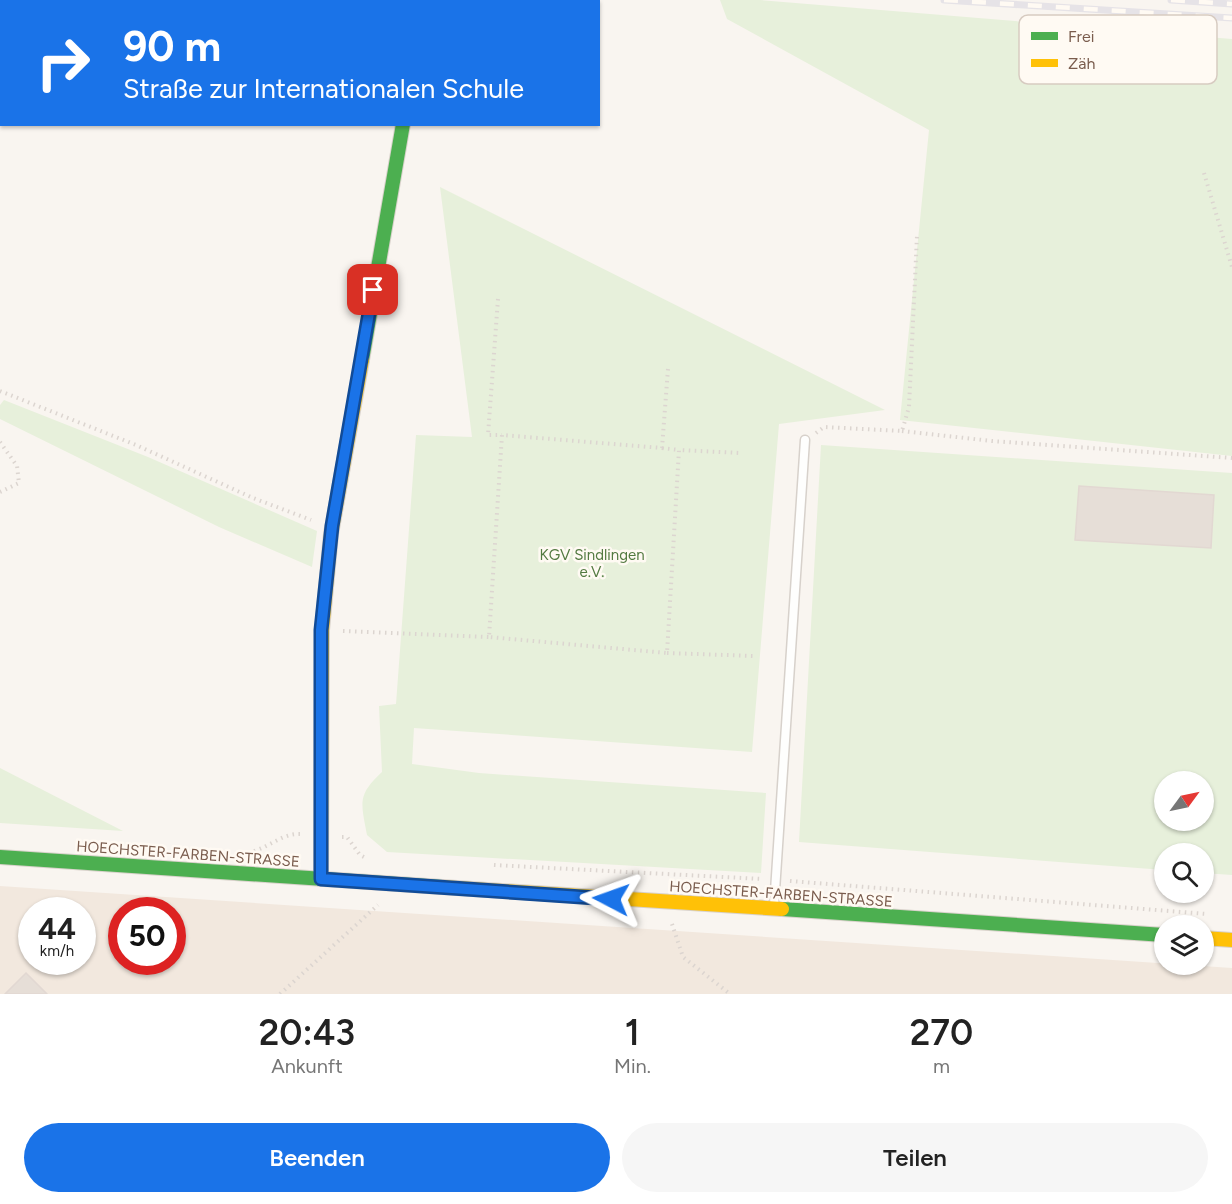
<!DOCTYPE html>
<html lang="de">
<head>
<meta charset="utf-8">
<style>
  body { margin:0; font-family:Figtree,sans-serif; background:#f6f6f6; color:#222; height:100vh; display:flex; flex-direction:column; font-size:22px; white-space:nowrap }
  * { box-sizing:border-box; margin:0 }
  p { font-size:20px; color:#767676 }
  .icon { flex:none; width:33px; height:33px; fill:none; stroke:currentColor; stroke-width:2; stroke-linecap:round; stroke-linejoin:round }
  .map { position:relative; height:994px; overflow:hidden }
  .sheet { display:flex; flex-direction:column; background:#fff; flex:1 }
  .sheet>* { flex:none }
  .banner { position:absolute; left:0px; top:0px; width:600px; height:126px; box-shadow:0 2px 4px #0004; background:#1a73e8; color:#fff; overflow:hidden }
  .needle { width:39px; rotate:57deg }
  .tools { position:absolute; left:1154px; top:771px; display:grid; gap:12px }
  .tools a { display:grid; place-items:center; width:60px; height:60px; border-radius:50%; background:#fff; box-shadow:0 2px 4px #0004; font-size:30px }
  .speed { position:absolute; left:18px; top:897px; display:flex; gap:12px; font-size:30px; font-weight:700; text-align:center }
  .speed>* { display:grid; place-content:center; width:78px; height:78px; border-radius:50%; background:#fff; box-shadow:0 2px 4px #0004; line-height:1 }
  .speed small { font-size:15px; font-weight:400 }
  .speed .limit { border:9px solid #d22; background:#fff; color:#111 }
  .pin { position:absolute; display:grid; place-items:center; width:51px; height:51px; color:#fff; margin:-26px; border-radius:12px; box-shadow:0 3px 9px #0006 }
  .me { position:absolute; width:66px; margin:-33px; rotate:274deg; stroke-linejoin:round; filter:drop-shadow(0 0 4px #0008) }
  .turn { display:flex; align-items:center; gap:21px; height:126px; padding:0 24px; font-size:27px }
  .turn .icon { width:78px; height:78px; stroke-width:2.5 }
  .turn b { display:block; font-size:42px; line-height:51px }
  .eta { display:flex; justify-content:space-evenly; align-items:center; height:102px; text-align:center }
  .eta b { font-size:36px; font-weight:600; line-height:42px }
  .action { display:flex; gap:12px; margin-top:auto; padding:12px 24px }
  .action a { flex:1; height:69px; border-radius:36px; background:#1a73e8; color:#fff; font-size:24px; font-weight:600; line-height:69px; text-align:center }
  .action a+a { background:#f6f6f6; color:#222 }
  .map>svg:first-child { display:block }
</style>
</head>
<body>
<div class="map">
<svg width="1232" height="994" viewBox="0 0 1232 994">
  <rect width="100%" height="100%" fill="#f9f5f0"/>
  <path fill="#f2e8de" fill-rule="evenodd" d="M 0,886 L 1232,968 L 1232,994 L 0,994 ZM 32,910 L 82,910 L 82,962 L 32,962 ZM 122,910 L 172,910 L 172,962 L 122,962 Z"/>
  <g fill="#e7f0db" fill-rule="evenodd">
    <polygon points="720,0 760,0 1232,39 1232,456 900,420 929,130 727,19"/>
    <path d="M 440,187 L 885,410 L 779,424 L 752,752 L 414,728 L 412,764 L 479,773 L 766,793 L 761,873 L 387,852 L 367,835 C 361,803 357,795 382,772 L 379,706 L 396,704 L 416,435 L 472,437 Z"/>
    <polygon points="4,400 148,457 317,531 312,567 219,527 0,419 0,405"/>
    <path d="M 821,445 L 1232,473 L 1232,875 L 1203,873 L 1203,854 L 1164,854 L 1164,870 L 799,842 ZM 1164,782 L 1203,782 L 1203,820 L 1164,820 Z"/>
    <polygon points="0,768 123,831 0,823"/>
  </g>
  <g fill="#e6ded7" stroke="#e2d8d2" stroke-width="1.5">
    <polygon points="1079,486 1214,495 1211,548 1075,540"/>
    <polygon points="26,973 47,994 5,994"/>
  </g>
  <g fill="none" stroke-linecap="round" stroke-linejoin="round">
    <g stroke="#d7d1cb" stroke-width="11">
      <polyline id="lane" points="774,906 805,440"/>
    </g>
    <g stroke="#d7d1cb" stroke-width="20">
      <polyline id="street" points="428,2 428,0"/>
    </g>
    <g stroke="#d9d2cb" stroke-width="16">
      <g id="fast">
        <polyline points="362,360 403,124"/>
        <polyline points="0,857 442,887"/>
        <polyline points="782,909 1164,935"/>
      </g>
    </g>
    <g stroke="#d9d2cb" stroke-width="16">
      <g id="slow">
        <polyline points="321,879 322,630 331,534 362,360"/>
        <polyline points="442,887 782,909"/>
        <polyline points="1203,938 1232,940"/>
      </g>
    </g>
    <g stroke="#dcd5d0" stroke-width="4" stroke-dasharray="1.5 4.5" stroke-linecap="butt">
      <polyline points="1204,173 1232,267"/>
      <polyline points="498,299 488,435 502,435"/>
      <polyline points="668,369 662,448 502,435 489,637 667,653 679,450 740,453"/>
      <polyline points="0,391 136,445 253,498 311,520"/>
      <polyline points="902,431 992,441 1232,458"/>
      <polyline points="816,433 824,427 902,431 909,407 917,236"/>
      <polyline points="0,442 17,466 19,483 0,492"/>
      <polyline points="662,448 679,450"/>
      <polyline points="343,631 489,637"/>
      <polyline points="667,653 754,656"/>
      <polyline points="342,837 347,837 360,855 366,858"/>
      <path d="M 254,851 C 271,846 283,833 301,834"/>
      <polyline points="494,865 762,879"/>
      <polyline points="790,881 1207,914"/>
      <polyline points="672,924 683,957 730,994"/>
      <polyline points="280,994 378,905"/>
    </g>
    <use href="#lane" stroke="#fefefd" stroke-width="8"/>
    <use href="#street" stroke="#fefefd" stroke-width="16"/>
    <use href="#fast" stroke="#4caf50" stroke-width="14"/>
    <use href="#slow" stroke="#ffc107" stroke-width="14"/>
    <g stroke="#e6e3e7" stroke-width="7">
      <g id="rail">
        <polyline points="944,0 1232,18"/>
        <polyline points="1171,0 1232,4"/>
      </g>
    </g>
    <use href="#rail" stroke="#fffaf3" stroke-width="4.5" stroke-dasharray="14" stroke-linecap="butt"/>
  </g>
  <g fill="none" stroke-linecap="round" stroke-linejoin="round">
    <g stroke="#114b97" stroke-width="15">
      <polyline id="route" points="373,290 332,526 321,630 321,879 611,899"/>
    </g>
    <use href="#route" stroke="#1a73e8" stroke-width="10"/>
  </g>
  <g text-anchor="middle" stroke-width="5" stroke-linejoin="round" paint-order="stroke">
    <g font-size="15" fill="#537a41" stroke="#fffaf3">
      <text x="592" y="560">KGV Sindlingen<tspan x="592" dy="17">e.V.</tspan></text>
    </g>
    <g font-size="15" fill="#7a5c4d" stroke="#fffaf3">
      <text transform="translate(188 854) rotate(4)" y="5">HOECHSTER-FARBEN-STRASSE</text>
      <text transform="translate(781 894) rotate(4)" y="5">HOECHSTER-FARBEN-STRASSE</text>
    </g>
  </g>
  <rect x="1019" y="15" width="198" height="69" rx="9" fill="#fffaf3" stroke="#d7cbc1" stroke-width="1.5"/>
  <rect x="1031" y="32" width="27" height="8" fill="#4caf50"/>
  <rect x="1031" y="59" width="27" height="8" fill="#ffc107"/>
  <g font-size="16" fill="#7a5c4d">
    <text x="1068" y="42">Frei</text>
    <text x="1068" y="69">Zäh</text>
  </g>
</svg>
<div class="tools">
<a><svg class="needle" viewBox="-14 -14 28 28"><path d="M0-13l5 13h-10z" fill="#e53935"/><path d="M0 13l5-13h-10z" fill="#767676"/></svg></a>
<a><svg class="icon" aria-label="search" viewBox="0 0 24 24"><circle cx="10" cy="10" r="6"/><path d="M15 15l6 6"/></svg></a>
<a><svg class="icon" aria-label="layers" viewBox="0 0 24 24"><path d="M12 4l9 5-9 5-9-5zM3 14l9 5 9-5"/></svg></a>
</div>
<div class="speed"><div>44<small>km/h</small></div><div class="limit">50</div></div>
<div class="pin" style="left:373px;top:290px;background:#d93025"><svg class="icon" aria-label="arrive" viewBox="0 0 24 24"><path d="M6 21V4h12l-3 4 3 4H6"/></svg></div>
<svg class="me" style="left:611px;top:899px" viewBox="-20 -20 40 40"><path d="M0-17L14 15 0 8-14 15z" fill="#1a73e8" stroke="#fff" stroke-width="4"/></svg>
<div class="banner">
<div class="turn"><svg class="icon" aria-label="right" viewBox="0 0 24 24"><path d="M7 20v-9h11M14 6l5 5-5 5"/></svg><div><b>90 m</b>Straße zur Internationalen Schule</div></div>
</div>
</div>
<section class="sheet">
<div class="eta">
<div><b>20:43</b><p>Ankunft</p></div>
<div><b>1</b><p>Min.</p></div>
<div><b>270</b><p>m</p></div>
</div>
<div class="action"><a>Beenden</a><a>Teilen</a></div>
</section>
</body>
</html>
